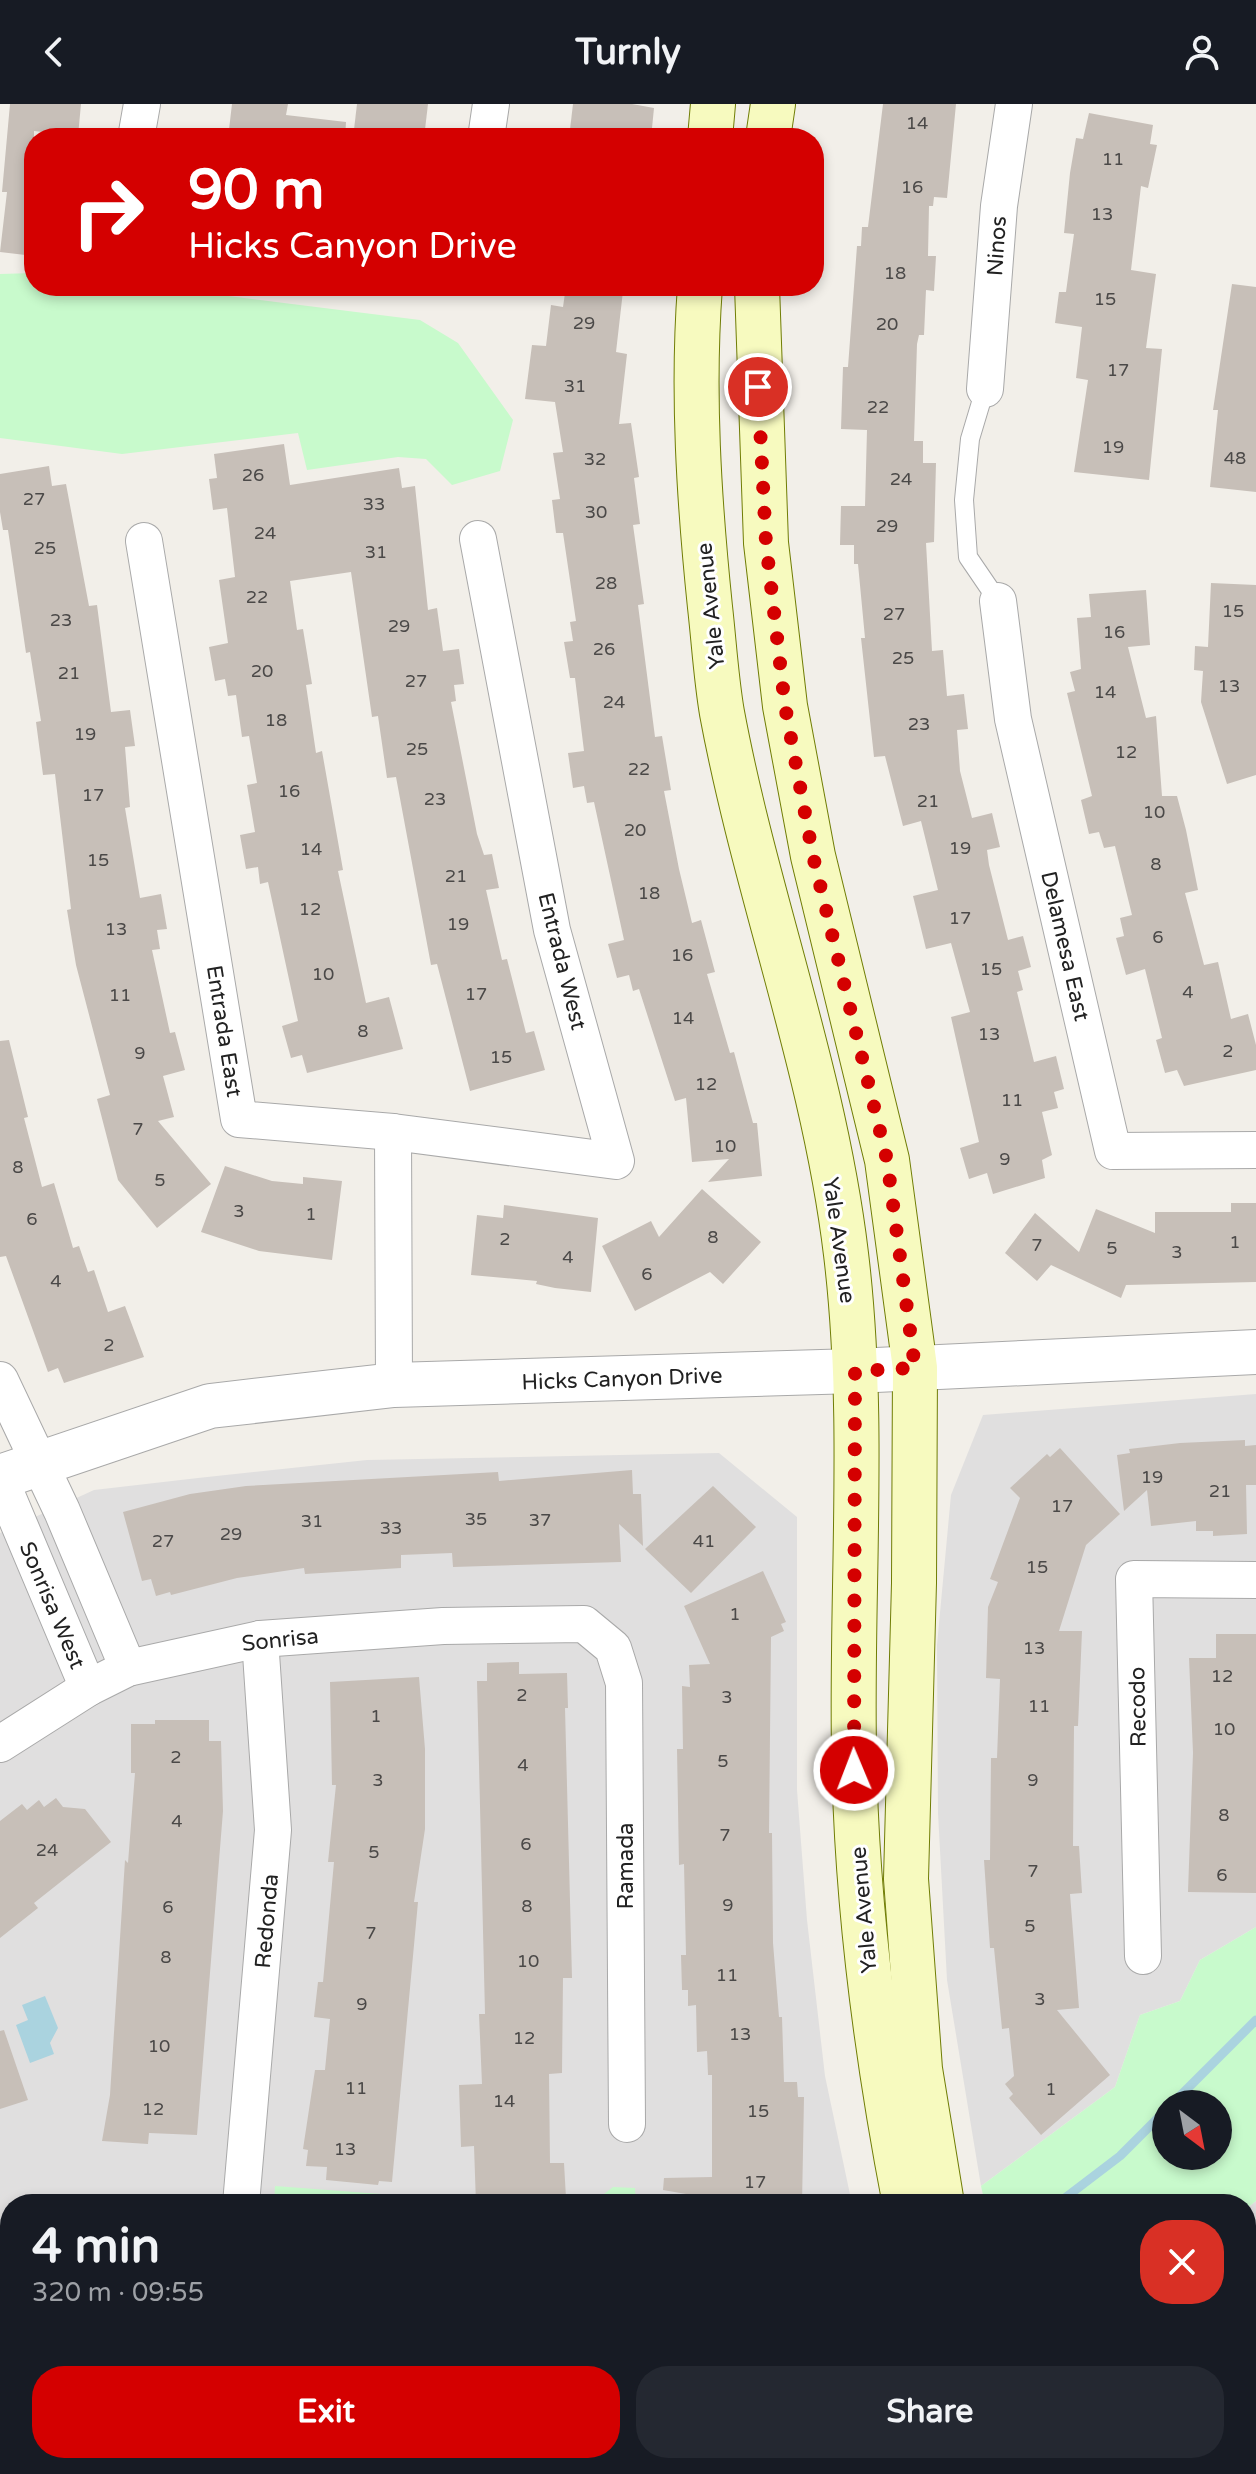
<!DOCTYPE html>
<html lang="en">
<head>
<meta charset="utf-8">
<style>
  body { margin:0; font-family:"Varela Round",sans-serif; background:#242831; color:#f1f3f6; height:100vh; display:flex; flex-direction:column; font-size:30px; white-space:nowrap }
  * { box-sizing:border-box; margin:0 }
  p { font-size:26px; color:#9ea1a6 }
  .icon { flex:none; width:44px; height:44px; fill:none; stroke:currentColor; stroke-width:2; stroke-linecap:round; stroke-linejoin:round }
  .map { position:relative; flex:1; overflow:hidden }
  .panel { position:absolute; left:0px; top:2090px; width:1256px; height:280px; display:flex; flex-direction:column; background:#171b24; border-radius:32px 32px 0 0; box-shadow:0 4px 12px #0003 }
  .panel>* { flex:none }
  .top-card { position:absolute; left:24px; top:24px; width:800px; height:168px; border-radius:32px; box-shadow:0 4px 12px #0003; background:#d40000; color:#fff; overflow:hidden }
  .needle { width:52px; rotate:148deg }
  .tools { position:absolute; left:1152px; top:1986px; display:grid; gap:16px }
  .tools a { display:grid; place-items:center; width:80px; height:80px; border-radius:50%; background:#171b24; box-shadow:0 4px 12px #0003; font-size:40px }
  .pin { position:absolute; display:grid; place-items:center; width:68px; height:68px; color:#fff; margin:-34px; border:4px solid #fff; border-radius:50%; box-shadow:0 2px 8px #0007 }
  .me { position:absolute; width:88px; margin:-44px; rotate:359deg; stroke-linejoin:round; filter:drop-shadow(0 0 6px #0008) }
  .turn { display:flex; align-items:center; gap:28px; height:168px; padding:0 32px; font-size:36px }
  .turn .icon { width:104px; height:104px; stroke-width:2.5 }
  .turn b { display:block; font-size:56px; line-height:68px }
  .round { display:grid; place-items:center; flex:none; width:84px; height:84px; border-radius:32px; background:#242831 }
  .headline { display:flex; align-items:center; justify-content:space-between; height:136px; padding:0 32px }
  h1 { font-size:48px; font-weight:700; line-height:60px }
  .primary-button { display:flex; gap:16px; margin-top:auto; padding:16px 32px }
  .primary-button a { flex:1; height:92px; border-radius:32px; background:#d40000; color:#fff; font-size:32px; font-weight:700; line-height:92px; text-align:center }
  .primary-button a+a { background:#242831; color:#f1f3f6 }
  header { display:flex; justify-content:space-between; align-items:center; height:104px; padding:0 32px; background:#171b24; font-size:36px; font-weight:700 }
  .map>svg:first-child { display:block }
</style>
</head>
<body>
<header><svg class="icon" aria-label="back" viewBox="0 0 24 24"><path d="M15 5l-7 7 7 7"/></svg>Turnly<svg class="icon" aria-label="person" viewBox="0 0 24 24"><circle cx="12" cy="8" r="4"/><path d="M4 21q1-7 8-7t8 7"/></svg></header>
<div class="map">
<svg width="1256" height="2370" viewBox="0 0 1256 2370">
  <rect width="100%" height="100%" fill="#f2efe9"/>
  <g fill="#e0dfdf">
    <polygon points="1256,1290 1256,1823 1200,1856 1180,1897 1140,1911 1115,1983 981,2082 947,1876 938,1709 937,1541 951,1391 983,1311"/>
    <polygon points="719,1349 797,1413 797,1686 807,1816 825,1972 852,2100 10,2100 10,2360 530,2360 519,2370 0,2370 0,1429 94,1386 198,1374 367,1356"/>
    <polygon points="1256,2097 1256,2370 1075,2370 1076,2360 1246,2360 1246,2105"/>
  </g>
  <g fill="#c8facc" fill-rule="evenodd">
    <polygon points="34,169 34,182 172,182 173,185 420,216 458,239 513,316 500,367 452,381 426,355 398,353 307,366 298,329 122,350 0,334 0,170"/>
    <path d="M 1256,1823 L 1256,2097 L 1246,2105 L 1246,2100 L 985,2100 L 981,2082 L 1115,1983 L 1140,1911 L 1180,1897 L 1200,1856 ZM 1166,2000 L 1218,2000 L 1218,2052 L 1166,2052 Z"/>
    <polygon points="275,2082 421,2093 439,2100 274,2100"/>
    <polygon points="613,2083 635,2084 636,2100 591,2100"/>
    <polygon points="286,2360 483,2360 472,2370 288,2370"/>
    <polygon points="530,2360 930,2360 934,2370 519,2370"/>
  </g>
  <polygon fill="#88e0be" points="350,2360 414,2360 418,2364 411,2370 358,2370"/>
  <polygon fill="#aad3df" points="45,1892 58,1924 50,1939 54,1950 30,1959 16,1921 28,1916 22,1901"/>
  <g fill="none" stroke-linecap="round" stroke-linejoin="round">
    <g stroke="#aad3df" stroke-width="9">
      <polyline points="1172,2000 1256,1916"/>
      <polyline points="1057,2100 1120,2052 1166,2006"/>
      <polyline points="607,2370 617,2360"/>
    </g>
  </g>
  <g fill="#c7bfb8">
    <polygon points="10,0 81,0 78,32 34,27 34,152 0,148 7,88 2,88"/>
    <polygon points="232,0 288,0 286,11 346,18 345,34 228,34"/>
    <polygon points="357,0 428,0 424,34 353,34"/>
    <polygon points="573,0 632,0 654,4 651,34 569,34"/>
    <polygon points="883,0 956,0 947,94 934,93 933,102 929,102 928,152 936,152 934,187 926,186 924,231 919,231 917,240 914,337 923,337 923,359 936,359 934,438 926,439 932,547 943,546 947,592 964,590 968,625 957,626 960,667 972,714 992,709 1000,743 987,746 989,761 1008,836 1023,832 1031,863 1018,867 1023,886 1017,888 1034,958 1056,952 1064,985 1054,988 1058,1004 1042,1008 1052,1051 1042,1056 1045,1074 993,1090 987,1069 969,1075 960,1044 979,1038 951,913 970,908 951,839 926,845 913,792 938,786 921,717 903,722 885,652 874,653 861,534 865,534 858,460 854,460 854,441 840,441 841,402 865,402 867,326 841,325 843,263 848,263 857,142 861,142 862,123 868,123"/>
    <polygon points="1089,9 1153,21 1150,40 1157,41 1148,84 1141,82 1131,166 1156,170 1146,244 1162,245 1149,376 1074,368 1088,276 1076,274 1082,223 1055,219 1059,188 1066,188 1074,130 1064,129 1070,69 1076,34 1083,35"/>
    <polygon points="1232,180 1256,183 1256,388 1210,383 1218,306 1213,306"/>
    <polygon points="566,182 623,187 616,248 627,250 619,320 631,319 639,373 634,374 640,420 633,421 644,500 638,501 655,633 662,632 671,686 664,687 679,765 692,819 701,816 715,868 707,870 730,949 734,948 753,1019 757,1019 762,1072 708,1078 729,1055 692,1058 686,994 675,997 639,885 633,887 629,871 617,874 608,840 624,836 594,698 587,699 584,682 573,684 568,649 584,647 575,574 570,574 564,538 573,537 570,518 576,517 563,429 556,429 552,396 560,395 553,349 563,348 555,298 525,295 532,241 546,242 551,201 563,203"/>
    <polygon points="284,340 290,381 399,364 402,384 415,382 428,506 437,504 443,547 459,545 464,580 454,581 456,597 451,598 477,730 484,751 492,750 499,784 486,786 502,856 507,855 526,929 534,927 545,966 470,987 437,860 431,861 396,673 387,674 378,612 372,613 351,468 290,477 297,526 303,525 312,580 306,581 316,649 322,647 343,766 338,767 366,899 389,893 403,945 307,969 302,951 291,954 282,922 298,917 268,778 260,780 258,763 246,765 240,731 255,728 247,681 257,679 249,632 242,633 236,591 228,592 225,575 215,577 209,543 228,539 219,476 235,473 227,404 213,406 209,375 217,374 214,350"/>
    <polygon points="49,362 52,382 66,380 89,502 97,501 111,608 130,606 135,642 125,643 130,703 125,704 140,794 161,790 167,825 157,826 160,845 152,846 170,929 175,928 185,966 163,972 174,1013 158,1017 211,1080 157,1124 118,1076 97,995 110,991 76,861 67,806 71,805 55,670 43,671 36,618 41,617 30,548 26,549 8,426 3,426 0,408 0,370"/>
    <polygon points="1211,479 1256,481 1256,671 1227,680 1201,598 1203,567 1194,566 1195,542 1208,543"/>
    <polygon points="1146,486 1150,541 1128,543 1146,614 1156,612 1162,692 1177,692 1186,726 1198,786 1185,789 1204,861 1218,858 1231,915 1248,910 1256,941 1256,966 1184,982 1177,966 1165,969 1156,936 1162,934 1145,865 1126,871 1116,834 1124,832 1120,814 1132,811 1115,742 1104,744 1099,728 1089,730 1081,696 1092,692 1067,589 1075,587 1070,568 1081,565 1077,514 1091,513 1089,490"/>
    <polygon points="9,936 28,1013 24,1014 42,1083 54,1079 73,1144 79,1142 88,1168 94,1166 108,1208 125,1202 144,1253 64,1279 58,1264 48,1268 6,1152 0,1153 0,937"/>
    <polygon points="225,1062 272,1077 303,1080 303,1073 342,1077 332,1156 259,1147 201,1128"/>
    <polygon points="702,1085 761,1138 723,1180 710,1168 635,1207 602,1142 651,1117 659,1133"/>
    <polygon points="1231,1099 1256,1099 1256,1178 1126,1181 1121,1194 1051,1161 1037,1177 1005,1149 1035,1109 1079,1148 1096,1105 1155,1129 1155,1108 1231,1108"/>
    <polygon points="504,1101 598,1114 591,1188 555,1184 536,1180 537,1177 471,1171 477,1111 503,1114"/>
    <polygon points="1245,1336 1245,1342 1256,1341 1256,1381 1246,1381 1247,1430 1213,1432 1213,1427 1196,1427 1196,1417 1151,1422 1147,1386 1124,1407 1117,1351 1130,1349 1129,1345 1180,1339"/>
    <polygon points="1060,1344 1120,1410 1086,1441 1059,1527 1082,1527 1078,1622 1074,1622 1073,1742 1079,1742 1082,1789 1070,1790 1079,1904 1057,1906 1110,1971 1041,2031 1009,1994 1013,1990 1005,1980 1014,1972 1009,1924 1002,1925 994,1844 990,1844 984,1756 990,1756 991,1654 997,1654 1000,1575 986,1574 988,1503 998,1478 990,1475 1020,1394 1010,1384 1047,1350 1050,1353"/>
    <polygon points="632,1366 633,1390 641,1390 643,1442 619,1420 621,1458 453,1463 452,1449 401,1451 401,1464 305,1470 304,1464 237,1474 171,1491 170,1488 156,1492 151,1475 142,1477 123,1408 190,1390 246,1382 498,1368 499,1377"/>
    <polygon points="713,1382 756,1423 691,1489 645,1445"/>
    <polygon points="763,1467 786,1518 781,1520 784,1527 771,1533 769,1729 772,1729 773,1839 779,1913 782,1913 784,1978 797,1978 798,1993 804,1993 802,2100 709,2100 709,2094 663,2086 664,2074 712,2073 712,1971 708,1971 707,1947 697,1948 696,1901 688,1902 688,1886 682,1886 681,1851 686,1851 684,1760 679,1761 677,1645 683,1645 682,1582 690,1583 689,1561 710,1560 684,1502"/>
    <polygon points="1216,1530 1256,1530 1256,1789 1188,1788 1193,1649 1189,1554 1216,1554"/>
    <polygon points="519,1558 519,1570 567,1569 568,1604 565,1604 572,1874 563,1874 562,1969 549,1970 550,2059 564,2059 566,2094 560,2094 560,2100 476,2100 474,2042 461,2043 459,1981 482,1980 479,1910 485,1910 477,1577 487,1577 487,1559"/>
    <polygon points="419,1573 425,1645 425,1725 414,1798 418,1798 392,2078 379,2077 378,2081 326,2076 327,2063 306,2062 308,2046 303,2045 315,1966 325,1966 330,1915 314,1913 318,1878 323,1878 334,1758 328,1758 336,1681 332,1681 330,1578"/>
    <polygon points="155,1616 209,1616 209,1637 221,1637 223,1707 197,2031 149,2029 148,2040 102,2037 110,1991 125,1756 128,1759 135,1669 131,1669 131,1620 155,1620"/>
    <polygon points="56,1694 63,1703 85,1705 111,1738 34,1799 38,1804 0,1834 0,1717 22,1700 27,1706 39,1696 44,1703"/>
    <polygon points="4,1926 28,1996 0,2005 0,1927"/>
  </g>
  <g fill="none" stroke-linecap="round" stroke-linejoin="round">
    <g stroke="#a9a9a9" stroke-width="20">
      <polyline id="service" points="985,285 970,335 964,396 968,453 998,497"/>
    </g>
    <g stroke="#a9a9a9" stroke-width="38">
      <g id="minor">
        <polyline points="136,34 142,0"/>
        <polyline points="486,34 491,0"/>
        <polyline points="985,285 999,102 1014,0"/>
        <polyline points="144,437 239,1015 393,1028 616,1057 552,826 478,435"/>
        <polyline points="998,497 1013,615 1113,1047 1256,1046"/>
        <polyline points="393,1028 394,1281"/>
        <polyline points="0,1276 62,1407 128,1564"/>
        <polyline points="0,1375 88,1584"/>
        <polyline points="0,1640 88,1584 128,1564 260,1535 443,1522 584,1520 613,1544 624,1579 627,2020"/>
        <polyline points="1143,1852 1134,1475 1256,1476"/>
        <polyline points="241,2100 273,1726 260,1535"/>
        <polyline points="250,2360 253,2370"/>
      </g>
    </g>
    <g stroke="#a9a9a9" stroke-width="46">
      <polyline id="tertiary" points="0,1373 210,1302 394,1281 855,1267 1256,1248"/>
    </g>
    <g stroke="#707d05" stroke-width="46">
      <g id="secondary">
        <polyline points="710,34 713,0"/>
        <polyline points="768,34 773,0"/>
        <path d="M 700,182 C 692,288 699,397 710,503 C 714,538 716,574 722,609 C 756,791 824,966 846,1150 C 866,1315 851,1481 854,1646 C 856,1799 876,1950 905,2100"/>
        <polyline points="757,182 766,439 785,602 813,752 887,1056 915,1264 914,1479 906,1775 920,1965 942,2100"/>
        <polyline points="976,2360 980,2370"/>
      </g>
    </g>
    <use href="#service" stroke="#fff" stroke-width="18"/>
    <use href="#minor" stroke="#fff" stroke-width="36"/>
    <use href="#tertiary" stroke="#fff" stroke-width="44"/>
    <use href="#secondary" stroke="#f7fabf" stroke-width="44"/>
  </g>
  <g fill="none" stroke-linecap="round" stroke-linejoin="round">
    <polyline stroke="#d40000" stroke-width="14" stroke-dasharray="0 25.2" points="758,283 766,439 785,602 813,752 887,1056 915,1264 855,1267 854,1666"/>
  </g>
  <g text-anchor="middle" stroke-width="6" stroke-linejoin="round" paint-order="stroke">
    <g font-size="18" fill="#4b4948">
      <text x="917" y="25">14</text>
      <text x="1113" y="61">11</text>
      <text x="912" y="89">16</text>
      <text x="1102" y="116">13</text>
      <text x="895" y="175">18</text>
      <text x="1105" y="201">15</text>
      <text x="584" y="225">29</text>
      <text x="887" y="226">20</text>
      <text x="1118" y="272">17</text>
      <text x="575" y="288">31</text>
      <text x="878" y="309">22</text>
      <text x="1113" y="349">19</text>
      <text x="1235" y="360">48</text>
      <text x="595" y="361">32</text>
      <text x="253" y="377">26</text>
      <text x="901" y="381">24</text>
      <text x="34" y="401">27</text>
      <text x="374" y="406">33</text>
      <text x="596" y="414">30</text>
      <text x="887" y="428">29</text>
      <text x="265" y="435">24</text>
      <text x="45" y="450">25</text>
      <text x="376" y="454">31</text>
      <text x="606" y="485">28</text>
      <text x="257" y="499">22</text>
      <text x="1233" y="513">15</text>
      <text x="894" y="516">27</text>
      <text x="61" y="522">23</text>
      <text x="399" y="528">29</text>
      <text x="1114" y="534">16</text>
      <text x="604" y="551">26</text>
      <text x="903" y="560">25</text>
      <text x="262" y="573">20</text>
      <text x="69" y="575">21</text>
      <text x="416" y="583">27</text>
      <text x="1229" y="588">13</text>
      <text x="1105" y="594">14</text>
      <text x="614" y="604">24</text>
      <text x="276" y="622">18</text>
      <text x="919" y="626">23</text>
      <text x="85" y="636">19</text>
      <text x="417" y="651">25</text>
      <text x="1126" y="654">12</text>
      <text x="639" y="671">22</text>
      <text x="289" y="693">16</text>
      <text x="93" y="697">17</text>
      <text x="435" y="701">23</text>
      <text x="928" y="703">21</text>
      <text x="1154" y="714">10</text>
      <text x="635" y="732">20</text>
      <text x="960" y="750">19</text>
      <text x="311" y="751">14</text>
      <text x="98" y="762">15</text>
      <text x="1156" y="766">8</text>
      <text x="456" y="778">21</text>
      <text x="649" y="795">18</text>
      <text x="310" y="811">12</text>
      <text x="960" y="820">17</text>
      <text x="458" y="826">19</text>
      <text x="116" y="831">13</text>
      <text x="1158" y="839">6</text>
      <text x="682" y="857">16</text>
      <text x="991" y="871">15</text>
      <text x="323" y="876">10</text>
      <text x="1188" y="894">4</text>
      <text x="476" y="896">17</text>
      <text x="120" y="897">11</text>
      <text x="683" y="920">14</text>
      <text x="363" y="933">8</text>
      <text x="989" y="936">13</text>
      <text x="1228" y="953">2</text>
      <text x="140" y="955">9</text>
      <text x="501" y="959">15</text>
      <text x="706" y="986">12</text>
      <text x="1012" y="1002">11</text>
      <text x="138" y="1031">7</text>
      <text x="725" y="1048">10</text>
      <text x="1005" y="1061">9</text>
      <text x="18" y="1069">8</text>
      <text x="160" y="1082">5</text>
      <text x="239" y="1113">3</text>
      <text x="311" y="1116">1</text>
      <text x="32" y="1121">6</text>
      <text x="713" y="1139">8</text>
      <text x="505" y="1141">2</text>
      <text x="1235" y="1144">1</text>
      <text x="1037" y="1147">7</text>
      <text x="1112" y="1150">5</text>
      <text x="1177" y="1154">3</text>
      <text x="568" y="1159">4</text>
      <text x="647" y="1176">6</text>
      <text x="56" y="1183">4</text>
      <text x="109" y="1247">2</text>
      <text x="1152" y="1379">19</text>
      <text x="1220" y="1393">21</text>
      <text x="1062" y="1408">17</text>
      <text x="476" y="1421">35</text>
      <text x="540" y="1422">37</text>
      <text x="312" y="1423">31</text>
      <text x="391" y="1430">33</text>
      <text x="231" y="1436">29</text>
      <text x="163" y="1443">27</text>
      <text x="704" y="1443">41</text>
      <text x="1037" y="1469">15</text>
      <text x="735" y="1516">1</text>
      <text x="1034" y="1550">13</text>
      <text x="1222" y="1578">12</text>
      <text x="522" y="1597">2</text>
      <text x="727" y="1599">3</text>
      <text x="1039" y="1608">11</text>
      <text x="376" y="1618">1</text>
      <text x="1224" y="1631">10</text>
      <text x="176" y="1659">2</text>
      <text x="723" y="1663">5</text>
      <text x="523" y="1667">4</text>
      <text x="378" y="1682">3</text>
      <text x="1033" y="1682">9</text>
      <text x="1224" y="1717">8</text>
      <text x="177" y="1723">4</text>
      <text x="725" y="1737">7</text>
      <text x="526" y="1746">6</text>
      <text x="47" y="1752">24</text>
      <text x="374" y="1754">5</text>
      <text x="1033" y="1773">7</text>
      <text x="1222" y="1777">6</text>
      <text x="728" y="1807">9</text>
      <text x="527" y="1808">8</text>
      <text x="168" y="1809">6</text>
      <text x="1030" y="1828">5</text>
      <text x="371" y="1835">7</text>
      <text x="166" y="1859">8</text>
      <text x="528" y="1863">10</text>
      <text x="727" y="1877">11</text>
      <text x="1040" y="1901">3</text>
      <text x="362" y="1906">9</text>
      <text x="740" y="1936">13</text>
      <text x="524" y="1940">12</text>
      <text x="159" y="1948">10</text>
      <text x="356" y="1990">11</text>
      <text x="1051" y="1991">1</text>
      <text x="504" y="2003">14</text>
      <text x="153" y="2011">12</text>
      <text x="758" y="2013">15</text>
      <text x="345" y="2051">13</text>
      <text x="755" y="2084">17</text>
    </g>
    <g font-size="22" fill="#222" stroke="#fff">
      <text transform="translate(996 142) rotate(-86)" y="8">Ninos</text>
      <text transform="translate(710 502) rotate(-96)" y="8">Yale Avenue</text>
      <text transform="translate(1066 842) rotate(77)" y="8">Delamesa East</text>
      <text transform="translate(563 857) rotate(76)" y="8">Entrada West</text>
      <text transform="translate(225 927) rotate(81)" y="8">Entrada East</text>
      <text transform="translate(840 1136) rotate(82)" y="8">Yale Avenue</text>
      <text transform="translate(622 1274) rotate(-2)" y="8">Hicks Canyon Drive</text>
      <text transform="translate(53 1501) rotate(67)" y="8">Sonrisa West</text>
      <text transform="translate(280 1535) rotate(-6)" y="8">Sonrisa</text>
      <text transform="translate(1137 1603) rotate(-91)" y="8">Recodo</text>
      <text transform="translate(625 1762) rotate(-90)" y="8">Ramada</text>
      <text transform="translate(863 1806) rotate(-95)" y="8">Yale Avenue</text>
      <text transform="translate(266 1817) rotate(-85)" y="8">Redonda</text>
    </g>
  </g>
</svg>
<div class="tools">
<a><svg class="needle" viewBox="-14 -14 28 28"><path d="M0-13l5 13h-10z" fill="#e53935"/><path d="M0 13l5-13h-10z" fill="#9ea1a6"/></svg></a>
</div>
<div class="pin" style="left:758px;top:283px;background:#d93025"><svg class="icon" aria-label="arrive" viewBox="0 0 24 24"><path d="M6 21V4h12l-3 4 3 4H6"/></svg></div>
<svg class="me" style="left:854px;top:1666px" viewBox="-20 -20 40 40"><circle r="17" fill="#d40000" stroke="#fff" stroke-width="3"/><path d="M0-11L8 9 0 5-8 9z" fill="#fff"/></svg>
<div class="top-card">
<div class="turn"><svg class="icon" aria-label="right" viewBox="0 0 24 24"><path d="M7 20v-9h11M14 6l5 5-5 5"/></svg><div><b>90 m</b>Hicks Canyon Drive</div></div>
</div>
<section class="panel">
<div class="headline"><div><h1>4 min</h1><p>320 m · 09:55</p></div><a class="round" style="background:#d93025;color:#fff"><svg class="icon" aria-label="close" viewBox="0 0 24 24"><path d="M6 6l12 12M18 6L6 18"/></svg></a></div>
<div class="primary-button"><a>Exit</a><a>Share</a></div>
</section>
</div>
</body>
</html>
